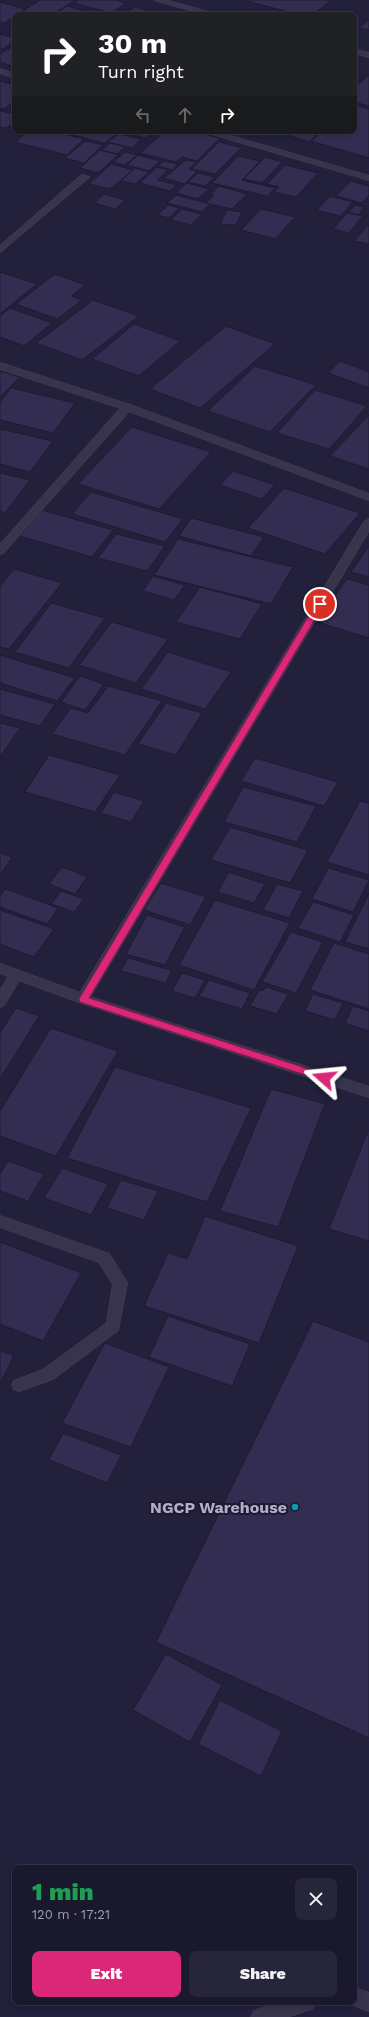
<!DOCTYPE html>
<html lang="en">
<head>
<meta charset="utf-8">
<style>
  body { margin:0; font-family:"Work Sans",sans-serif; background:#272539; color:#f1f3f6; height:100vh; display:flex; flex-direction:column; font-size:15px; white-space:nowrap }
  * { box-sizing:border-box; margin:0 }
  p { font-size:13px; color:#9fa0aa }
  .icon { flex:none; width:22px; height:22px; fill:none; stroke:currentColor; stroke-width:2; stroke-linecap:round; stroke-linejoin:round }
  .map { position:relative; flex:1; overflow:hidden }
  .sheet { position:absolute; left:12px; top:1865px; width:345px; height:140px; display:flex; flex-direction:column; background:#1a182d; border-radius:8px; box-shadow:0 2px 6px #0003,0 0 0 1px #383749 }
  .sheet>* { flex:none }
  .banner { position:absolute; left:12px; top:12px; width:345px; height:122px; border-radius:8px; box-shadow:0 2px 6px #0003,0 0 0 1px #383749; background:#202124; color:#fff; overflow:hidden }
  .pin { position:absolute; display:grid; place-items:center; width:34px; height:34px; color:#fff; margin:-17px; border:2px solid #fff; border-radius:50%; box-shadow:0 1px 4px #0007 }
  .me { position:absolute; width:44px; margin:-22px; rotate:288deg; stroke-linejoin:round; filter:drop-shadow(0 0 3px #0008) }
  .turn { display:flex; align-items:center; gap:14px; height:84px; padding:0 20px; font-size:18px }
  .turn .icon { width:52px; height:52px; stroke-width:2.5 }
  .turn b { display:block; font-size:28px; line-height:34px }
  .lanes { display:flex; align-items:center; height:38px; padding:0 20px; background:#0003; justify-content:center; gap:20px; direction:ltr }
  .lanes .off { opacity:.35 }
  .round { display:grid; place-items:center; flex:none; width:42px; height:42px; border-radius:8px; background:#272539 }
  .head { display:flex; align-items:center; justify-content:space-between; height:68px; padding:0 20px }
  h1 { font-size:24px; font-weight:800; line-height:30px; color:#1e9e55 }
  .button { display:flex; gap:8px; margin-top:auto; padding:8px 20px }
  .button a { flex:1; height:46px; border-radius:8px; background:#db2777; color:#fff; font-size:16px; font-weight:800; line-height:46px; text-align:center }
  .button a+a { background:#272539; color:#f1f3f6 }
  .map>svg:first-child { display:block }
</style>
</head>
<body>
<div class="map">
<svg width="369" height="2017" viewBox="0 0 369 2017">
  <rect width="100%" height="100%" fill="#23203c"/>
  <g fill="#332e51" stroke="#1e1b33">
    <polygon points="40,0 75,0 52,15 17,15"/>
    <polygon points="78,0 116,0 126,3 111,13 74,3"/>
    <polygon points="243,0 332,0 312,15 300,15"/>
    <polygon points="0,2 25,9 5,23 0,22"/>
    <polygon points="67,6 101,15 54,15"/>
    <polygon points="135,7 164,15 123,15"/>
    <polygon points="369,20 369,30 359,28"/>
    <polygon points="0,34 15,38 15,41 3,49 0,48"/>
    <polygon points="15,45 15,67 0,62 0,54"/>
    <polygon points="369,75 369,106 354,102 354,88"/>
    <polygon points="0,81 15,85 15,101 4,109 0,108"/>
    <polygon points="355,105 369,109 369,158 311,141 323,131 354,131"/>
    <polygon points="0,111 15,114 15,121 7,128 0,127"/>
    <polygon points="29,131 66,131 63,134 84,139 67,155 15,142"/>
    <polygon points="68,131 120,131 105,143 65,133"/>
    <polygon points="123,131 155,131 146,138 121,132"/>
    <polygon points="165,131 182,131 194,134 196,132 220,138 197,161 182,157 176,162 140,153"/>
    <polygon points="292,131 321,131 309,142 287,135"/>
    <polygon points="118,134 141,139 132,148 108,142"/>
    <polygon points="85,141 103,145 84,163 65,158"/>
    <polygon points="219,142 241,148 215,174 192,169"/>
    <polygon points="110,143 125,147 117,154 102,150"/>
    <polygon points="100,150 118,155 98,173 80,168"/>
    <polygon points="125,152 137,155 125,165 113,162"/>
    <polygon points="138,155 160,161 149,171 127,165"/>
    <polygon points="238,156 260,161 242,180 275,188 267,196 212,183"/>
    <polygon points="265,157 282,162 262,183 244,179"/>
    <polygon points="186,160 196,162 189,169 197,171 185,184 164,178"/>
    <polygon points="164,161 178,164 172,170 158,166"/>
    <polygon points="111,164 133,170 110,189 89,184"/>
    <polygon points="285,165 318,173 296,197 274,192 279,187 267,184"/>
    <polygon points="157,167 168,170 157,180 177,185 170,191 140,183"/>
    <polygon points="135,168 149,172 135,184 121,181"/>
    <polygon points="198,173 215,177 205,186 188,182"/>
    <polygon points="351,181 369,186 369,195 362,203 336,196"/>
    <polygon points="187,183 209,189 198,199 176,193"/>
    <polygon points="219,186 222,187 247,194 232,209 206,203 214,195 211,194"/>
    <polygon points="104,194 125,200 115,209 94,203"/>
    <polygon points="176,195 210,204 202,212 167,203"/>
    <polygon points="330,196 353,202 340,216 317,210"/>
    <polygon points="168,205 179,208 169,218 158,215"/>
    <polygon points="355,205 364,207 358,215 349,212"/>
    <polygon points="182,209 202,214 191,225 171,220"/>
    <polygon points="261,209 295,217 275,239 241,230"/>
    <polygon points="227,210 242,212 236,225 220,224"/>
    <polygon points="347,213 363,216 349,233 333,229"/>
    <polygon points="367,226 369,226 369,244 354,241"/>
    <polygon points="0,272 37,284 0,314"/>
    <polygon points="55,274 85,285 71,296 82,300 57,319 16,304"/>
    <polygon points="93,300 139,316 82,360 36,343"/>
    <polygon points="10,308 52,323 24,346 0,337 0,316"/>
    <polygon points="134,324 180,341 139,376 92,359"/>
    <polygon points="226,326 275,344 200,408 150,389"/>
    <polygon points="340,361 369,372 369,388 328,373"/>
    <polygon points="255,366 316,385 270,432 208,411"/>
    <polygon points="0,371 20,377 0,397"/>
    <polygon points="11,388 75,403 53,433 0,420 0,402"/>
    <polygon points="315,390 367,406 329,449 277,433"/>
    <polygon points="369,415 369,469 330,456"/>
    <polygon points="132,427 211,452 159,509 78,484"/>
    <polygon points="0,429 53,441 30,472 0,464"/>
    <polygon points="233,471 275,485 262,499 220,485"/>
    <polygon points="0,473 30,480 5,513 0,511"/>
    <polygon points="284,488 360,513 325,554 248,528"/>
    <polygon points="91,492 183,519 165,542 72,514"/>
    <polygon points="42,510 113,530 92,557 20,536"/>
    <polygon points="191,518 264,537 251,556 179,536"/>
    <polygon points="116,534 165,546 147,571 98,558"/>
    <polygon points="178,539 293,567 271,604 154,575"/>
    <polygon points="369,546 369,577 351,572"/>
    <polygon points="14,569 62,583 9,649 0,647 0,586"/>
    <polygon points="153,576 185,585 174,600 143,591"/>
    <polygon points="347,579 369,585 369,638 317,622"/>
    <polygon points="200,587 262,604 240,639 176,622"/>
    <polygon points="51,603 105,618 69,668 15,652"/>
    <polygon points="112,622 168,639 136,683 79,665"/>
    <polygon points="168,652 231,672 205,709 141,689"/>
    <polygon points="0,655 75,678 57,701 0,683"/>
    <polygon points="80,676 104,684 85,710 61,702"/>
    <polygon points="108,686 162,701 125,755 52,734 71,708 88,713"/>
    <polygon points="0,689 55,704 40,726 0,715"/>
    <polygon points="166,703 202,713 176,755 138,744"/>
    <polygon points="0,723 20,728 0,757"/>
    <polygon points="49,755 120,775 95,812 25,792"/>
    <polygon points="255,758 338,782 324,806 241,781"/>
    <polygon points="243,787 316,806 297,842 224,822"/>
    <polygon points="114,792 144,801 131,822 101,813"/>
    <polygon points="360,801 369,803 369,875 327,862"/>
    <polygon points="230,827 308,850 290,883 211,860"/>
    <polygon points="0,853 12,857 0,875"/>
    <polygon points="62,867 87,877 75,894 49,884"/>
    <polygon points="328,868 369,880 353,912 312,899"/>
    <polygon points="229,872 265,884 254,903 218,892"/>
    <polygon points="161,883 206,897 190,925 144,910"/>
    <polygon points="277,884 303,891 289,918 263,910"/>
    <polygon points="5,889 31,898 58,908 47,924 0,907 0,896"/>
    <polygon points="61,891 84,899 74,912 51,904"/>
    <polygon points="369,893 369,949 345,942"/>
    <polygon points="215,900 290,923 254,990 179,965"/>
    <polygon points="313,902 354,915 340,942 298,928"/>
    <polygon points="0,910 54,929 34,957 0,944"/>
    <polygon points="147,915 185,927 165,965 126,954"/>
    <polygon points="291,932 323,942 296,993 262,982"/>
    <polygon points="334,943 369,954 369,1009 310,990"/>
    <polygon points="128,958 163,968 172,970 166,983 121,971"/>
    <polygon points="182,973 205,980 195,998 172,991"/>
    <polygon points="209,980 250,993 242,1009 199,996"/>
    <polygon points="266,987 288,994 277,1014 250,1006 259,990 263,991"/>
    <polygon points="313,994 343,1003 335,1020 305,1011"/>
    <polygon points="353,1006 369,1011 369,1031 345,1023"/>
    <polygon points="16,1008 39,1016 0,1079 0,1033"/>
    <polygon points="51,1028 118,1051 56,1156 0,1136 0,1111"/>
    <polygon points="115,1067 251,1108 207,1202 67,1158"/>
    <polygon points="271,1089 325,1104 278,1227 220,1211"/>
    <polygon points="368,1131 369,1131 369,1241 329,1229"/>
    <polygon points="8,1161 44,1174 28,1201 0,1191 0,1174"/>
    <polygon points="62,1168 108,1184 91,1215 44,1198"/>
    <polygon points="121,1180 158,1191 144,1220 107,1208"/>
    <polygon points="205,1216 298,1246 259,1343 144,1306 168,1253 187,1259"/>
    <polygon points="0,1242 81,1273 43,1341 0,1324"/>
    <polygon points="168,1316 250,1344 232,1386 149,1357"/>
    <polygon points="313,1321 369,1342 369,1738 156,1642"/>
    <polygon points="105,1343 169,1367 131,1447 62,1423"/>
    <polygon points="0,1351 14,1355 0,1384"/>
    <polygon points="63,1433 121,1455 107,1483 49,1460"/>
    <polygon points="166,1654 222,1685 190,1742 133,1710"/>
    <polygon points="220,1700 282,1731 261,1776 198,1744"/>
  </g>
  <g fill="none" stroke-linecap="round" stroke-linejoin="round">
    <g stroke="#3d3a52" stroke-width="2">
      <g id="minor">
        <polygon points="154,0 165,0 219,15 208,15"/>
        <polygon points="354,49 369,53 369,57 354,53"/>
        <polygon points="0,69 15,74 15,78 0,73"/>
        <polygon points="202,131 214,131 369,176 369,180"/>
        <polygon points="82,175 89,177 0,252 0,246"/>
        <polygon points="0,363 130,405 369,494 369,500 129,411 3,553 0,554 0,545 121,408 0,369"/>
        <polygon points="369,519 369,530 90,997 369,1087 369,1097 79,1002 19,980 4,1005 0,1007 0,991 9,976 0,973 0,964 80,993 364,522"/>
        <polygon points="0,1216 109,1254 127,1283 118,1330 53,1379 19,1391 14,1389 12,1385 14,1381 43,1370 107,1323 113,1284 99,1262 0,1227"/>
        <polygon points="354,1988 369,1993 369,2011 348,2003 354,2002"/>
        <polygon points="280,2002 316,2002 313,2008 287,2017 251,2017 254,2011"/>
      </g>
    </g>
    <use href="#minor" fill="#37344c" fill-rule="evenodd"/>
  </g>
  <polygon fill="#db2777" stroke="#8e194d" points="317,602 324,604 89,998 327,1075 327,1080 324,1081 80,1002 79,999"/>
  <circle fill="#0f9aa8" stroke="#1c1931" stroke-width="1.5" cx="295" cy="1507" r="4"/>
  <g text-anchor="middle" stroke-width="4" stroke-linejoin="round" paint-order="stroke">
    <g font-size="16" font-weight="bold" fill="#b3aec8" stroke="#1c1931" text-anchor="end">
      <text x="287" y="1513">NGCP Warehouse</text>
    </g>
  </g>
</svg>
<div class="pin" style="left:320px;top:604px;background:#d93025"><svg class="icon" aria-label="arrive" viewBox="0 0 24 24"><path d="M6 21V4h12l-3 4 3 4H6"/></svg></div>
<svg class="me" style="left:324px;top:1078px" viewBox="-20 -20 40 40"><path d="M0-17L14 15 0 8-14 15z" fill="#db2777" stroke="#fff" stroke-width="4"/></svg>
<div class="banner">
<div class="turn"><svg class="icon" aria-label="right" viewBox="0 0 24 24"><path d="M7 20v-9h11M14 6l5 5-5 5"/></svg><div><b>30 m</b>Turn right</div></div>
<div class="lanes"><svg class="icon off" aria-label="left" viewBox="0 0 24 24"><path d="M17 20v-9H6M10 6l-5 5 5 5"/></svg><svg class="icon off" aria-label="ahead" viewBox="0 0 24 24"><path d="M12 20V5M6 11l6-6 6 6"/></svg><svg class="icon" aria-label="right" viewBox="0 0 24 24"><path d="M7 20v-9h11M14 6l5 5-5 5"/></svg></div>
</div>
<section class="sheet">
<div class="head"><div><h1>1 min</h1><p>120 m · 17:21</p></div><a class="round"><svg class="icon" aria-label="close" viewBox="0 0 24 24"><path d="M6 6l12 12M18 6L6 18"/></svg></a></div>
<div class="button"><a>Exit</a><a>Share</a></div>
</section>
</div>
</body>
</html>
